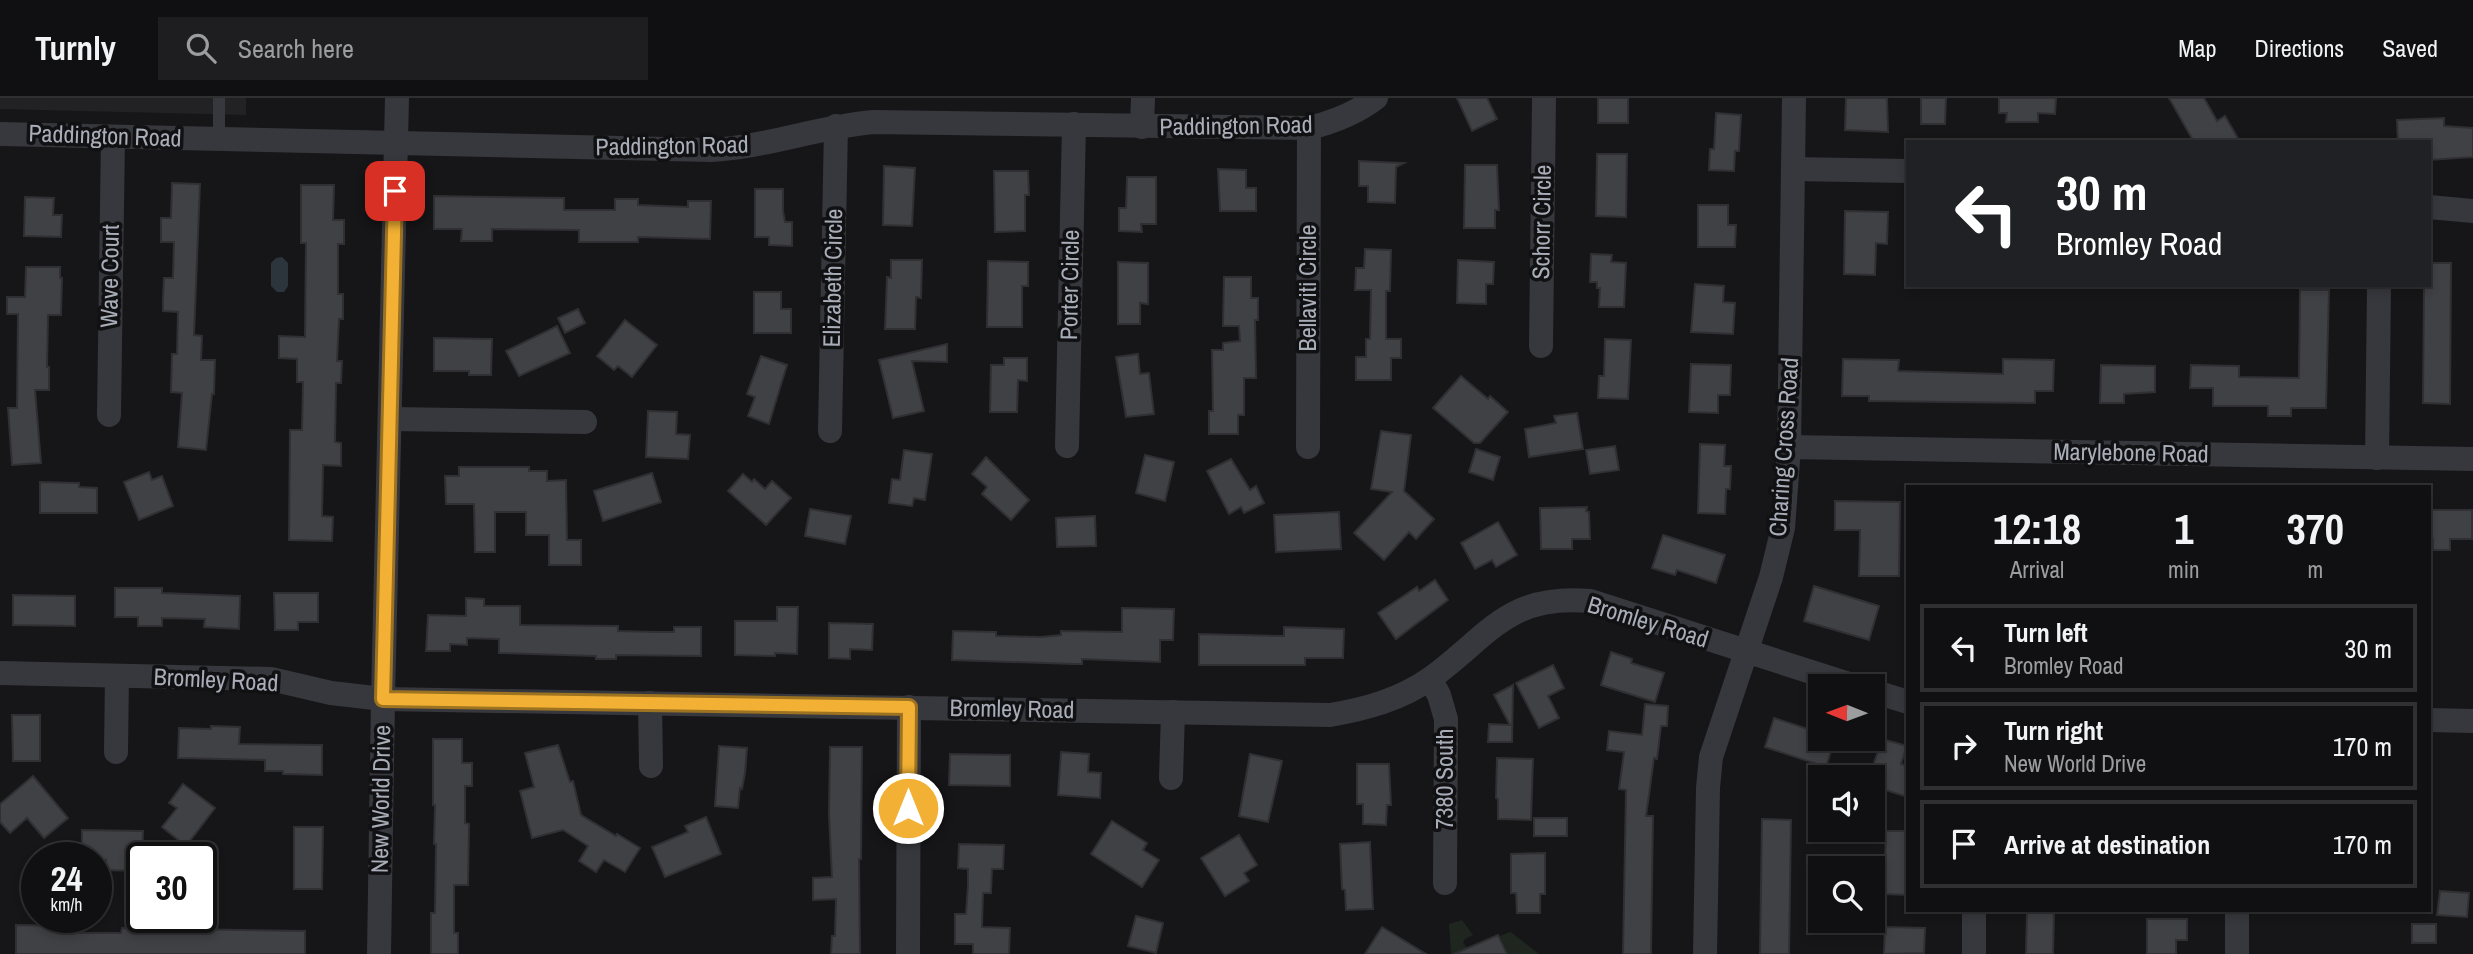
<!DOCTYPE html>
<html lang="en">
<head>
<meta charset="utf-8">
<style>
  body { margin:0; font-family:"Archivo Narrow",sans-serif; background:#1e1e20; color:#f1f3f6; height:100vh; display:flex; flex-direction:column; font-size:26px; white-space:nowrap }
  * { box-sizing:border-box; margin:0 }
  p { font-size:23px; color:#9c9d9f }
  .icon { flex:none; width:38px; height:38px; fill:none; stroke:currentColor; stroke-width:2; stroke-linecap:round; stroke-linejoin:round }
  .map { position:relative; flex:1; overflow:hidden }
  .drawer { position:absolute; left:1906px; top:387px; width:525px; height:427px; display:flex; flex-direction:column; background:#101012; border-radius:0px; box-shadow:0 4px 10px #0003,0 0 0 2px #303032 }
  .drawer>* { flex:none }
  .banner { position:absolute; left:1906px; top:42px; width:525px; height:147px; border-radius:0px; box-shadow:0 4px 10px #0003,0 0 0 2px #303032; background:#202124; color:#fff; overflow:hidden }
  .needle { width:46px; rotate:271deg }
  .buttons { position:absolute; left:1808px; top:576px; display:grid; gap:14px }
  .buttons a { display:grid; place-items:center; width:77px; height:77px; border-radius:0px; background:#101012; box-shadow:0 4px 10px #0003,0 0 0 2px #303032; font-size:35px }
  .speed { position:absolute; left:21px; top:744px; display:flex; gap:14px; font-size:35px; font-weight:700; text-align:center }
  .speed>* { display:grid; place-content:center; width:91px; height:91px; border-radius:50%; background:#101012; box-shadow:0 4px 10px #0003,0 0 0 2px #303032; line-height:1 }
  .speed small { font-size:18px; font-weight:400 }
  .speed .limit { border:4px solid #111; border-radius:10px; background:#fff; color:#111 }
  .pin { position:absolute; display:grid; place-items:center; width:60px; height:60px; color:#fff; margin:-30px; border-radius:14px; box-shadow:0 4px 10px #0006 }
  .me { position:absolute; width:77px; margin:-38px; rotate:0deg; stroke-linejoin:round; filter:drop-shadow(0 0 5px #0008) }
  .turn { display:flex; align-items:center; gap:24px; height:147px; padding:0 35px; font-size:32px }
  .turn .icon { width:91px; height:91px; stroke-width:2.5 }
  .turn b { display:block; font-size:49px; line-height:60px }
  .eta { display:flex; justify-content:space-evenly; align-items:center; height:119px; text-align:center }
  .eta b { font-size:42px; font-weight:700; line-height:49px }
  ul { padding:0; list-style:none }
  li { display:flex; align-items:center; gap:21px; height:88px; margin:0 14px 10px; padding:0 21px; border:4px solid #303032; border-radius:0px }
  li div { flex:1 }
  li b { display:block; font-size:26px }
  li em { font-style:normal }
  header { display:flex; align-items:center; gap:42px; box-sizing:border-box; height:98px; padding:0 35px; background:#101012; border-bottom:2px solid #303032 }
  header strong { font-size:33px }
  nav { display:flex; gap:38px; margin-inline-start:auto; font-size:24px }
  .search { width:490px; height:63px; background:#1e1e20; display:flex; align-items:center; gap:18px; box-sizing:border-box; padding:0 24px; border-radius:0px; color:#9c9d9f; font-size:26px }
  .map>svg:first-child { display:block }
</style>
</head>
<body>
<header>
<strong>Turnly</strong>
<div class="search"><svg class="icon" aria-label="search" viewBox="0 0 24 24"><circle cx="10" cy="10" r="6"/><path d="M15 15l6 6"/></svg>Search here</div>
<nav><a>Map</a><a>Directions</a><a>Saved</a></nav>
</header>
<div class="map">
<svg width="2473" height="856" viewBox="0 0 2473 856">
  <rect width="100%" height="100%" fill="#161618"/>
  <polygon fill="#222225" points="0,0 246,0 246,17 0,11"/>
  <g fill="#1e261f">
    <polygon points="1462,822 1473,837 1465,841 1463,845 1473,856 1451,856 1449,826"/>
    <polygon points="1510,834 1512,835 1539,856 1508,856 1500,838"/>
  </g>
  <polygon fill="#2c353c" points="282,159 288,165 288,188 284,194 277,194 271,188 271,165 276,160"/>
  <g fill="#404145" stroke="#303034" stroke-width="2">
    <polygon points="1457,0 1487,0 1497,21 1472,33"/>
    <rect x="1598" y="0" width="30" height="25"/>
    <polygon points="1846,0 1887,0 1888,34 1845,32"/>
    <polygon points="1921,0 1946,0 1945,26 1921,26"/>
    <polygon points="1999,0 2056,0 2055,16 2038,15 2038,24 2006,24 2007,15 1999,15"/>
    <polygon points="2169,0 2204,0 2217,23 2225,18 2240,44 2194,44"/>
    <polygon points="1716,15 1741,17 1739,53 1735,53 1734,73 1709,72 1710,51 1714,51"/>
    <polygon points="2444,20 2444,28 2473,30 2473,59 2429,62 2429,44 2398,44 2397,22"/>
    <polygon points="1597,56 1627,56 1626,119 1596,118"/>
    <polygon points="1359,63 1404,65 1396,69 1395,105 1368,104 1368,88 1359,88"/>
    <polygon points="1465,67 1497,67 1499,112 1495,112 1495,130 1464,130"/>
    <polygon points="884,68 915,70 912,128 883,127"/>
    <polygon points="1218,71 1246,72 1246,90 1256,90 1256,113 1220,113"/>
    <polygon points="994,73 1028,73 1029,97 1025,97 1025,133 995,134"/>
    <polygon points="1127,79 1156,79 1156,126 1141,126 1142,134 1119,133 1119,110 1126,110"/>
    <polygon points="172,85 200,86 194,237 202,238 201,262 215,262 214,296 212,296 206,352 178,349 182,295 171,294 172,256 177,256 178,214 163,213 163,201 164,180 173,180 174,144 161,144 161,120 171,120"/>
    <polygon points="301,87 334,87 333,122 344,122 344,146 338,146 338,196 343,196 343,221 339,221 337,263 342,263 341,285 336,285 335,344 341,345 341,368 323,367 322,418 333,419 332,443 289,442 290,332 302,332 303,284 297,284 297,261 279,260 279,238 305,239 306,145 301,145"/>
    <polygon points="755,91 783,91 783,113 785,124 792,124 792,148 769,147 769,139 755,139"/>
    <polygon points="434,98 564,100 564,112 615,112 615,101 638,101 638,107 688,109 688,103 711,103 710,141 638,139 638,144 579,144 579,132 492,131 492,143 461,143 462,131 434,131"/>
    <polygon points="25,99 54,100 53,117 62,117 61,139 24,138"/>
    <polygon points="1698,107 1728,107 1728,127 1736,127 1735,149 1698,149"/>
    <polygon points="1845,113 1888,114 1887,146 1876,145 1875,177 1844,176"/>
    <polygon points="1365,151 1391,152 1390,193 1386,193 1386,241 1401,241 1401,260 1391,260 1391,282 1356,282 1356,259 1366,259 1366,241 1370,241 1371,192 1355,192 1356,170 1364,170"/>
    <polygon points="1591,156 1612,157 1611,164 1626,165 1624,209 1599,209 1600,190 1597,190 1597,184 1590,184"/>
    <polygon points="891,162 922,162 921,200 916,199 915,231 885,231 887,179 891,180"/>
    <polygon points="1458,162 1494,164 1493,186 1486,186 1486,206 1457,205"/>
    <polygon points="988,163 1028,164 1028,188 1022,188 1022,229 987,229"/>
    <polygon points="1118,164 1148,165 1148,206 1140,205 1140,226 1118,226"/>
    <polygon points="2429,165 2451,165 2450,306 2423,305 2424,187 2429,187"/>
    <polygon points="26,169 60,169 60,180 62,180 61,217 48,217 47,269 49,269 49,292 35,292 41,365 12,367 8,310 17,310 18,216 7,216 7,199 25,199"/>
    <polygon points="1224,179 1251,179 1251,200 1258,200 1258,222 1255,222 1256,280 1244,280 1244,317 1238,317 1238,336 1209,336 1209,313 1213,313 1212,252 1223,252 1223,245 1240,243 1239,228 1223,228"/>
    <polygon points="1695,186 1724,188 1723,204 1735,205 1733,236 1691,234"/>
    <polygon points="2300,192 2329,192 2326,310 2291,310 2291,318 2268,318 2268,308 2213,308 2213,290 2190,290 2191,267 2239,268 2239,279 2299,280"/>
    <polygon points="754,194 781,194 781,211 791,211 791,235 754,235"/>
    <polygon points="578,211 585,225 565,235 558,220"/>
    <polygon points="625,222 657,247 632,279 618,268 614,272 597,258"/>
    <polygon points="557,228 570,255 519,278 506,253"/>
    <polygon points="434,240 492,241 491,277 469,277 469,273 434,273"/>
    <polygon points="1605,241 1631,242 1628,301 1598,300 1599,278 1604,278"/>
    <polygon points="947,246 947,264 912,263 924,313 893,320 879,262"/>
    <polygon points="1138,256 1140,276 1149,275 1154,316 1126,319 1116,259"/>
    <polygon points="761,258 787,267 769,326 748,318 755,299 747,296"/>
    <polygon points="1004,260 1027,260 1027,283 1018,282 1017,314 990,314 991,267 1004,267"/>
    <polygon points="1843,261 1899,262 1898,273 2003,276 2003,261 2054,262 2053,293 2035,293 2035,305 1869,303 1869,298 1842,298"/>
    <polygon points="1691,266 1731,267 1730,297 1718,297 1718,315 1689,314"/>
    <polygon points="2101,267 2155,268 2155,294 2124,296 2124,305 2100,305"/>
    <polygon points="1461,278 1488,301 1490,298 1508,314 1480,345 1474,345 1433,310"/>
    <polygon points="648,313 677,314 676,336 690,337 688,361 646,359"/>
    <polygon points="1577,315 1583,351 1529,359 1525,331 1556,325 1554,318"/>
    <polygon points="1381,333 1411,337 1404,393 1434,421 1416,441 1409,434 1384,462 1354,435 1392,394 1371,391"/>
    <polygon points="1700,346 1725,347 1724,368 1731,368 1730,391 1726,391 1725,416 1698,415"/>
    <polygon points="1615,348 1619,372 1590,376 1586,352"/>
    <polygon points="1476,351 1500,359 1493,382 1469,374"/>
    <polygon points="904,352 932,356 925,402 914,400 912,408 889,405 892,381 900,382"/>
    <polygon points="1145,357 1174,364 1165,403 1136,395"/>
    <polygon points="986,359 1029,402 1011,422 982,396 987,389 972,376"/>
    <polygon points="1231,361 1250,392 1256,388 1264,405 1244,415 1241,409 1229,416 1207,373"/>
    <polygon points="459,369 529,369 529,373 547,373 547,383 566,382 567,442 581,442 581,467 549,467 549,437 526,437 526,414 495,414 495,454 475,454 474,406 446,406 445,378 459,378"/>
    <polygon points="149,374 152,382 162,378 173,408 139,422 124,384"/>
    <polygon points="652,375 661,404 603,423 594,393"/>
    <polygon points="743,376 752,384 754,381 765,391 772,383 791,400 766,427 728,393"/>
    <polygon points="40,384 79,385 79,389 97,390 97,415 40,415"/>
    <polygon points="1835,403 1900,404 1899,478 1859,478 1860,432 1835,432"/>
    <polygon points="1587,409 1586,413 1589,414 1590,441 1572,441 1572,451 1541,451 1540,410"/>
    <polygon points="810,411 851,418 845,446 805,438"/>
    <polygon points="2429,412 2472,412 2472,441 2450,441 2450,452 2433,452 2433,441 2429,441"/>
    <polygon points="1339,414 1341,451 1276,454 1274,417"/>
    <polygon points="1095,418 1096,448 1057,449 1056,420"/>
    <polygon points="1498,424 1517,457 1496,469 1492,462 1475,471 1461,445"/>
    <polygon points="1663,437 1725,457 1716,485 1677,472 1675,477 1652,470"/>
    <polygon points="1435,482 1448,502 1396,541 1378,515 1417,489 1419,493"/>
    <polygon points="1814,488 1879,508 1869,542 1804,523"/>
    <polygon points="115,490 162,490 162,495 240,498 239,531 204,529 205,521 162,520 162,528 138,528 138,519 115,519"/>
    <polygon points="274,495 318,495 318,524 298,524 298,532 275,532"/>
    <polygon points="13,497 75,498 75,528 13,527"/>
    <polygon points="466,500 484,501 484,508 520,508 520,527 618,528 618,533 655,534 674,534 674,529 701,529 701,558 616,557 616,561 596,561 596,558 499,555 499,541 467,540 467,547 450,546 450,553 426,553 428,517 466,518"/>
    <polygon points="777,509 798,509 797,556 775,555 775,558 735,557 735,523 777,523"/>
    <polygon points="1122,510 1174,511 1173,542 1160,542 1160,564 1082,561 1082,566 1073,566 952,562 953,533 996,534 996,538 1041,539 1061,537 1061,533 1122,534"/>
    <polygon points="829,525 873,526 872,552 850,551 850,561 829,560"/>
    <polygon points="1284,529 1344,531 1343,560 1305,560 1305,567 1199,567 1199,536 1284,538"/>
    <polygon points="1611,554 1632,561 1631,565 1664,575 1655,604 1601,587"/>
    <polygon points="1553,567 1564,590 1548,598 1559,620 1539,630 1516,585"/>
    <polygon points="1513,587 1512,644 1488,644 1489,626 1510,627 1494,597"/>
    <polygon points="1645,606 1668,608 1667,628 1661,628 1657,661 1654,660 1646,718 1653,718 1651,856 1623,856 1626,692 1619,691 1624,654 1607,652 1609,633 1642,637"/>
    <polygon points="12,617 40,617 40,663 13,663"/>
    <polygon points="1774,620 1820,635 1820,640 1835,640 1826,669 1765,649"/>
    <polygon points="211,628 240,629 239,646 322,647 322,677 283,676 283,673 265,673 265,662 178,660 179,630 211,631"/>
    <polygon points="433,641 462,641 462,665 472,665 472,688 465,688 465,725 469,726 468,787 454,787 454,835 458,835 458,856 431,856 431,815 435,815 436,746 434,746 435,707 433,707"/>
    <polygon points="1882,641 1907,648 1901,666 1908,668 1908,699 1872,688 1872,671"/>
    <polygon points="558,647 570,684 573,683 581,717 616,738 617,736 640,750 625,774 604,762 596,774 579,763 588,748 563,732 532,740 520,693 534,689 525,655"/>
    <polygon points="719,648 747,650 745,675 742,691 740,690 738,710 715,708"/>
    <polygon points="830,649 862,649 861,761 859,761 860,856 831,856 832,838 835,838 836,801 813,802 813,780 832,779 829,716"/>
    <polygon points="1061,654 1089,656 1088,674 1101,675 1100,700 1058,697"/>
    <polygon points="950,656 1010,657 1010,688 949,687"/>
    <polygon points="1250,656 1282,663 1268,724 1239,718"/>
    <polygon points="1497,660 1533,661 1531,722 1498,721 1498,701 1496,700"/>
    <polygon points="1357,666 1389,666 1391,707 1387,707 1386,727 1363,726 1363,706 1357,706"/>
    <polygon points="33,678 68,720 44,740 27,720 10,735 0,724 0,706"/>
    <polygon points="183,686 215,710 186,748 162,729 177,710 169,705"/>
    <polygon points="706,719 721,756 665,779 652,749 688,734 685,728"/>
    <rect x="1534" y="720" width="33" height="18"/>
    <polygon points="1762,721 1791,722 1789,856 1760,856"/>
    <polygon points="1112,723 1147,745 1143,752 1159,762 1142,789 1091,756"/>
    <polygon points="294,729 323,729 322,791 294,791"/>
    <polygon points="82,732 143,733 142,773 105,772 106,762 82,760"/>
    <polygon points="1886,733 1908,733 1908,797 1884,796"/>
    <polygon points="1239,737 1257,767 1244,775 1249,783 1225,798 1201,760"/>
    <polygon points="1370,744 1373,811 1346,812 1345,792 1342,791 1340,746"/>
    <polygon points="959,746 1004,747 1003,771 992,771 991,795 983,795 982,829 1010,830 1009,856 973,856 973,846 955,846 955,816 966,816 968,787 968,771 958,770"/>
    <polygon points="1545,755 1545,796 1540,796 1540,815 1517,815 1516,795 1511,795 1511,756"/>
    <polygon points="2440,793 2469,795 2467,819 2437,817"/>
    <polygon points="2027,813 2054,813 2053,856 2026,856"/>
    <polygon points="1136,818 1163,825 1156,855 1128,848"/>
    <polygon points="2147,821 2187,821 2187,842 2176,842 2176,856 2147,856"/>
    <rect x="2412" y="826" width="24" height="19"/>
    <polygon points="16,827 80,828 80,835 121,835 122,830 305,833 305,856 16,856"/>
    <polygon points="1382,829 1426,856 1365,856"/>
    <polygon points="1885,829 1925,830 1924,855 1884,856"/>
    <polygon points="1498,837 1507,856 1454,856"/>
  </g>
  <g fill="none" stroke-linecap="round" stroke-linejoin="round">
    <polyline stroke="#37383d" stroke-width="12" points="219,0 219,41"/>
    <g stroke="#37383d" stroke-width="24">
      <polyline points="1142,29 1143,0"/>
      <path d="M 0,36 L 711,52 C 766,49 818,29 873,24 L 1309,30 C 1334,24 1355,16 1376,0"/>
      <polyline points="1793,71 1908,73"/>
      <polyline points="2429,109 2473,113"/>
      <polyline points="1541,248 1544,0"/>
      <polyline points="109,317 113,39"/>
      <polyline points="391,321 585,324"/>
      <polyline points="830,333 836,28"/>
      <polyline points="1067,348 1074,26"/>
      <polyline points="1308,349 1309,30"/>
      <polyline points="1789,349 2473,361"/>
      <polyline points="2377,360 2379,187"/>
      <path d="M 0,575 L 271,581 L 331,595 L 383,601 L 1330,617 C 1365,611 1400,602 1431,580 C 1490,537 1507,496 1590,503 L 1855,588"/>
      <polyline points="1430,581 1439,597 1446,621 1445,785"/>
      <polyline points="1872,593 1908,604"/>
      <polyline points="650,605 651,668"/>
      <polyline points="2429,622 2473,623"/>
      <polyline points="116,654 117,578"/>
      <polyline points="1171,680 1173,614"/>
      <polyline points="379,856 383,601 397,0"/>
      <polyline points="908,856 909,609"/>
      <polyline points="1705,856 1708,690 1711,659 1771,479 1783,430 1789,349 1794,0"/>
      <polyline points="1974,856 1974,812"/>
      <polyline points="2237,856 2237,812"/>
    </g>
  </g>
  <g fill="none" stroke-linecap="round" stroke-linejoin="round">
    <g stroke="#9d7322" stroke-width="18">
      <polyline id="route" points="395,93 383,601 909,609 908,710"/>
    </g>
    <use href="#route" stroke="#f2b134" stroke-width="12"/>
  </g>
  <g text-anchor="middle" stroke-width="7" stroke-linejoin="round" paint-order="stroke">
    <g font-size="24" fill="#a8adb8" stroke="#111113">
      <text transform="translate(1236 28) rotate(-1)" y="8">Paddington Road</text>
      <text transform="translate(105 38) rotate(2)" y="8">Paddington Road</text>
      <text transform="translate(672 48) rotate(-1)" y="8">Paddington Road</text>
      <text transform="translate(1542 124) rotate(-89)" y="8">Schorr Circle</text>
      <text transform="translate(110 178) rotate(-89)" y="8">Wave Court</text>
      <text transform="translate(833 180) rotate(-89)" y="8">Elizabeth Circle</text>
      <text transform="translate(1070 187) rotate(-89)" y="8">Porter Circle</text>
      <text transform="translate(1308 190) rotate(-90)" y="8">Bellaviti Circle</text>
      <text transform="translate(1784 349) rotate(-86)" y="8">Charing Cross Road</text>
      <text transform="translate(2131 355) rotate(1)" y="8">Marylebone Road</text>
      <text transform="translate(1648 524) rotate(17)" y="8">Bromley Road</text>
      <text transform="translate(216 582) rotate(3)" y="8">Bromley Road</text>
      <text transform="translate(1012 611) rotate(1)" y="8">Bromley Road</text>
      <text transform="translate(1445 681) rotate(-90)" y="8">7380 South</text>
      <text transform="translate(381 701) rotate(-89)" y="8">New World Drive</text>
    </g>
  </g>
</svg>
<div class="buttons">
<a><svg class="needle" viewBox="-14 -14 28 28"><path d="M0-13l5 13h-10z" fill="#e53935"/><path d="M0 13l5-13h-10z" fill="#9c9d9f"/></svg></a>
<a><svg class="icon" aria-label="sound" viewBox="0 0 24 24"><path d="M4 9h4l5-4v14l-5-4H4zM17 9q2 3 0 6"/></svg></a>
<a><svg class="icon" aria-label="search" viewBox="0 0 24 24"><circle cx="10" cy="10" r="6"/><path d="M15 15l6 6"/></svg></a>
</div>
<div class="speed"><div>24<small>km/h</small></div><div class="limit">30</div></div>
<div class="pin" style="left:395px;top:93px;background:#d93025"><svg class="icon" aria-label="arrive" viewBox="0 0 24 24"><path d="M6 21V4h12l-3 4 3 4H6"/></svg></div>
<svg class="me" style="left:908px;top:710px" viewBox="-20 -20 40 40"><circle r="17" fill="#f2b134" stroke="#fff" stroke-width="3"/><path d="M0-11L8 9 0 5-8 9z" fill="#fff"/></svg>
<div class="banner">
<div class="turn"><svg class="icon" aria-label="left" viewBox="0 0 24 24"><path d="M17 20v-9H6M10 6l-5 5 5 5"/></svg><div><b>30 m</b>Bromley Road</div></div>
</div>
<section class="drawer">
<div class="eta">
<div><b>12:18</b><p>Arrival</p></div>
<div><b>1</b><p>min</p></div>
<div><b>370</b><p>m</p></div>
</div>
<ul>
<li><svg class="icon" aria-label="left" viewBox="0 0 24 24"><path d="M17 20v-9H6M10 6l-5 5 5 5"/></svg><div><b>Turn left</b><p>Bromley Road</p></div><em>30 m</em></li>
<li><svg class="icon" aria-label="right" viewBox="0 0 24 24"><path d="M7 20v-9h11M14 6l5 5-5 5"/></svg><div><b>Turn right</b><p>New World Drive</p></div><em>170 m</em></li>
<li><svg class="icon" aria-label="arrive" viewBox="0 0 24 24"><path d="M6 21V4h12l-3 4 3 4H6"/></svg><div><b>Arrive at destination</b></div><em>170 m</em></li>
</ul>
</section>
</div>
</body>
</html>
